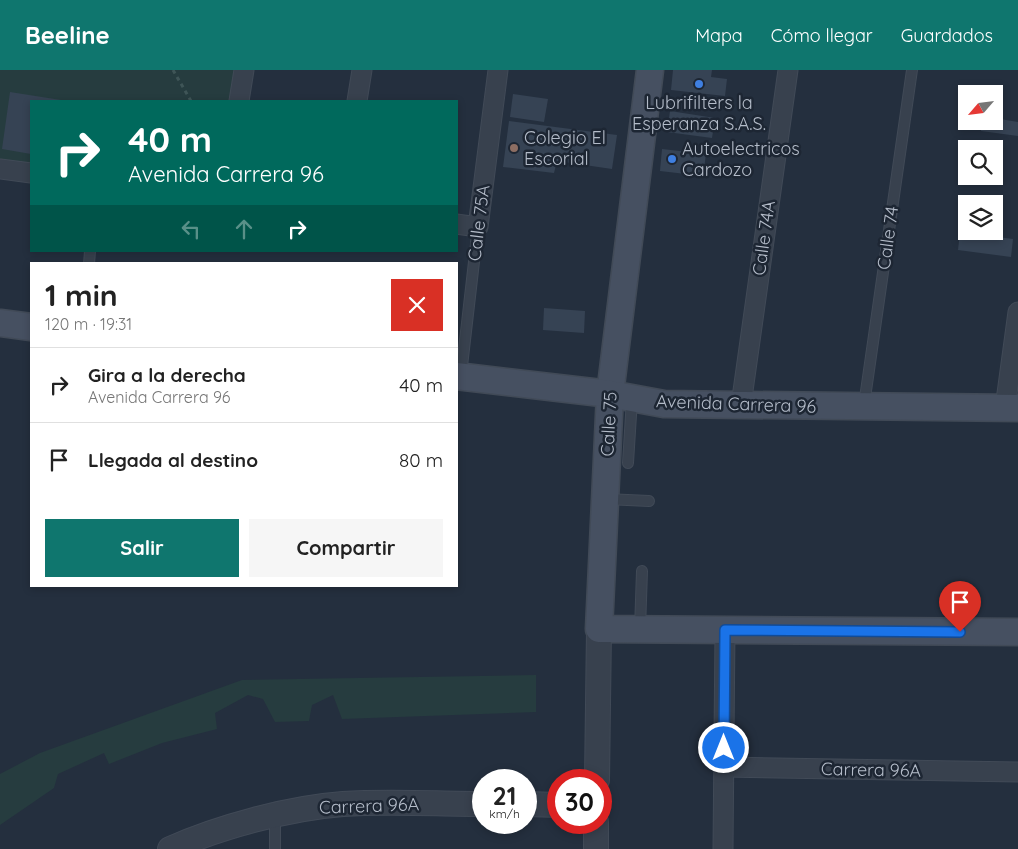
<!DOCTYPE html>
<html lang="es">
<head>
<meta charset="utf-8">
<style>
  body { margin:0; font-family:Quicksand,sans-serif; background:#f6f6f6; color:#222; height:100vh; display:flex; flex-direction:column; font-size:19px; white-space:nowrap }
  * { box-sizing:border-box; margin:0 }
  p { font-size:16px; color:#767676 }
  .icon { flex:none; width:28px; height:28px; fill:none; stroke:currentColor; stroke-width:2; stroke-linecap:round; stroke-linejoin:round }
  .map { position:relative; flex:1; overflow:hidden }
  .drawer { position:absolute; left:30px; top:192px; width:428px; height:325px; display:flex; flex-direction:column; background:#fff; border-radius:0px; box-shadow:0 2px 8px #0003 }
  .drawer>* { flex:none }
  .guide { position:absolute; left:30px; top:30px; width:428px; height:152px; border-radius:0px; box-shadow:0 2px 8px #0003; background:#00695c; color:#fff; overflow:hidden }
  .needle { width:32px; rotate:242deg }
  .tools { position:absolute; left:958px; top:15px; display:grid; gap:10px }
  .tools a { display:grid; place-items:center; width:45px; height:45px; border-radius:0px; background:#fff; box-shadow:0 2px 8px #0003; font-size:25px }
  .speed { position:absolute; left:472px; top:699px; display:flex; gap:10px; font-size:25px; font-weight:700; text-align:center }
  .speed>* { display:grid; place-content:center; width:65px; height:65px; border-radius:50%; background:#fff; box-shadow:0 2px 8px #0003; line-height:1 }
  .speed small { font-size:12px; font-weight:400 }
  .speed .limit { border:8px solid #d22; background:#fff; color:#111 }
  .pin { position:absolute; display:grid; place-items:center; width:42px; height:42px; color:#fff; margin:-51px -21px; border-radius:50% 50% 50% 0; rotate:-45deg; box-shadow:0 0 5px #0007 }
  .pin .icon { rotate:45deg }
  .me { position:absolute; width:55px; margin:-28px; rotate:0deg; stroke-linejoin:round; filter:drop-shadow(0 0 4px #0008) }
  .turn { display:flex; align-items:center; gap:18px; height:105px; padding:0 15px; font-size:22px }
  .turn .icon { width:65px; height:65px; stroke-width:2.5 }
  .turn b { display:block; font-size:35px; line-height:42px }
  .lanes { display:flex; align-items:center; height:48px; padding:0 15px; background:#0003; justify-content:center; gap:25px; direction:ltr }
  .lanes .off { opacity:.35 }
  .round { display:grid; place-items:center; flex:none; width:52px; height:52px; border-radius:0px; background:#f6f6f6 }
  .headline { display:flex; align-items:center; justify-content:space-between; height:85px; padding:0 15px }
  h1 { font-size:30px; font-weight:700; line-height:38px }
  .action { display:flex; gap:10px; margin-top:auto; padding:10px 15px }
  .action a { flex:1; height:58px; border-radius:0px; background:#0f766e; color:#fff; font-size:20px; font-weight:700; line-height:58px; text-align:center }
  .action a+a { background:#f6f6f6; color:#222 }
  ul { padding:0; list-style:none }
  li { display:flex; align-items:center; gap:15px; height:75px; padding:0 15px; border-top:1px solid #e0e0e0 }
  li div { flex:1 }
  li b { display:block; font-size:19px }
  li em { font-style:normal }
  header { display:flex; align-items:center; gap:30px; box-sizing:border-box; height:70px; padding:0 25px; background:#0f766e; color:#fff }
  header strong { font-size:24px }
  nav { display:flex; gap:28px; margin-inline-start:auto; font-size:18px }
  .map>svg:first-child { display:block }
</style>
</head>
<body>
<header>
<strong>Beeline</strong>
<nav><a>Mapa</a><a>Cómo llegar</a><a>Guardados</a></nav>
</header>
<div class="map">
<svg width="1018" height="779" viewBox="0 0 1018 779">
  <rect width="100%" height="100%" fill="#242f3e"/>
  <g fill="#263c3f">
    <polygon points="0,0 244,0 239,31 31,31 31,103 0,99"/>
    <polygon points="536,605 536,642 342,649 333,625 312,635 309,651 275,652 263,629 248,625 215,643 217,659 162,673 109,694 104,683 58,704 54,718 0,755 0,704 40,683 242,610"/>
  </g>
  <g fill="#364354">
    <polygon points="673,0 712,0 711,7 727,9 725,26 671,20"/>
    <polygon points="10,22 61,30 31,31 31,84 2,79"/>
    <polygon points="513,24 548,29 544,52 510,47"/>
    <polygon points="670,41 715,48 712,68 667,62"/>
    <polygon points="994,48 1018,52 1018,66 981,61 982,51 994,51"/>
    <polygon points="509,51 617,65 612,99 557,91 554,103 503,97"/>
    <polygon points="662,79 706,84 703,106 660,101"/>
    <polygon points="960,162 1013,169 1011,187 958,180"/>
    <polygon points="544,238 585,241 584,263 543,260"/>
  </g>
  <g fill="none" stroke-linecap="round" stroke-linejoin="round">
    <g stroke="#414a57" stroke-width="12">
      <g id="service">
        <polyline points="89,194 90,181"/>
        <polyline points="461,305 478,157"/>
        <polyline points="864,335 912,0"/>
        <polyline points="628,393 632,329"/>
        <polyline points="606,429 649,431"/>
        <polyline points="640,559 642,501"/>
        <polyline points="275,779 275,746"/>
      </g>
    </g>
    <g stroke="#414a57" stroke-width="21">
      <g id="minor">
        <polyline points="239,31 244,0"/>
        <polyline points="357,31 362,0"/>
        <polyline points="0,99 31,103"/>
        <polyline points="456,154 478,157 498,0"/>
        <polyline points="741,335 788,0"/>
        <polyline points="1005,338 1018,242"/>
        <polyline points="724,697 1018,702"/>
        <polyline points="723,779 725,560"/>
      </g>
    </g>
    <g stroke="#414a57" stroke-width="26">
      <g id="tertiary">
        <polyline points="597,710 599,559"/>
        <polyline points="526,734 559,735"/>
        <path d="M 170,779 C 219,757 289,738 343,734 C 389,731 437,734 484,734"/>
        <polyline points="596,779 596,752"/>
      </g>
    </g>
    <g stroke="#414a57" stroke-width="29">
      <g id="secondary">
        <polyline points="650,0 610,324 599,559 1018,562"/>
        <polyline points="0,253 31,257"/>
        <polyline points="456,306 610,324 664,334 1018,338"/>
      </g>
    </g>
    <polyline stroke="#3f5557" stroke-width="3" stroke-dasharray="4 4" stroke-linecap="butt" points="173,0 191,31"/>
    <use href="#service" stroke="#38414e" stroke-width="10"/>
    <use href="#minor" stroke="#38414e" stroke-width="19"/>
    <use href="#tertiary" stroke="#38414e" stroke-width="24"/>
    <use href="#secondary" stroke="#465061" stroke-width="26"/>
  </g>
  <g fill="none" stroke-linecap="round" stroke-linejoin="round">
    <g stroke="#114b97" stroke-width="12">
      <polyline id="route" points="724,678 725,560 960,562"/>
    </g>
    <use href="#route" stroke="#1a73e8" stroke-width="9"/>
  </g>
  <g fill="#3f7fe0" stroke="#1d2633" stroke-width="2">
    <circle cx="699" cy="14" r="5"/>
    <circle cx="672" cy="89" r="5"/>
  </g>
  <circle fill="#8d6e63" stroke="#1d2633" stroke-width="2" cx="514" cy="78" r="5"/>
  <g text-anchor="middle" stroke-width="5" stroke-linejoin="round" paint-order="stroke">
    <g font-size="18" fill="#b4bcc9" stroke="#1d2633" text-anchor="start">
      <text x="699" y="39" text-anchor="middle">Lubrifilters la<tspan x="699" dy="21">Esperanza S.A.S.</tspan></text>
      <text x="524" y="74">Colegio El<tspan x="524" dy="21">Escorial</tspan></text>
      <text x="682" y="85">Autoelectricos<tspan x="682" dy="21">Cardozo</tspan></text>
    </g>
    <g font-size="18" fill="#b4bcc9" stroke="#1d2633">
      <text transform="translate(479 153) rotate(-83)" y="6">Calle 75A</text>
      <text transform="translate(764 168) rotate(-82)" y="6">Calle 74A</text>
      <text transform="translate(888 168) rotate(-82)" y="6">Calle 74</text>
      <text transform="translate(736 334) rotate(2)" y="6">Avenida Carrera 96</text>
      <text transform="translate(609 354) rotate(-87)" y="6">Calle 75</text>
      <text transform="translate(871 700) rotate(1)" y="6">Carrera 96A</text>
      <text transform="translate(369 736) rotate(-2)" y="6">Carrera 96A</text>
    </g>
  </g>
</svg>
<div class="tools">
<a><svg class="needle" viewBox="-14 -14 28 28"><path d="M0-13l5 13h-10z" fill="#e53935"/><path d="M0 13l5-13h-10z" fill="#767676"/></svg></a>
<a><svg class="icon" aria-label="search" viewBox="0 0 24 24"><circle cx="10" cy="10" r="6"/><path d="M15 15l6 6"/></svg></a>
<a><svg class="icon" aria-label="layers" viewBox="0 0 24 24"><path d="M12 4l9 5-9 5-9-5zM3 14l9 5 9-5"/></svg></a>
</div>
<div class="speed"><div>21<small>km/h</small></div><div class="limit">30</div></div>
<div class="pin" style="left:960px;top:562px;background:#d93025"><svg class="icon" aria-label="arrive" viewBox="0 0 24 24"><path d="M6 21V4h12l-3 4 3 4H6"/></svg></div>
<svg class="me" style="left:724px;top:678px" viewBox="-20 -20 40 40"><circle r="17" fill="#1a73e8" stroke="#fff" stroke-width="3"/><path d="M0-11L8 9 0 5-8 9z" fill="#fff"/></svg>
<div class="guide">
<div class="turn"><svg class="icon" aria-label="right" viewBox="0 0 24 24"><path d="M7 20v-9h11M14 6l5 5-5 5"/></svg><div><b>40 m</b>Avenida Carrera 96</div></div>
<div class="lanes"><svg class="icon off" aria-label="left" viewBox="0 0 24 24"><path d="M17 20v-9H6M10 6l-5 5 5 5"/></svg><svg class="icon off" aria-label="ahead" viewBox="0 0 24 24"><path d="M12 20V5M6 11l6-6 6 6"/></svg><svg class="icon" aria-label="right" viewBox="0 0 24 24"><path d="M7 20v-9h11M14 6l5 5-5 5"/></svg></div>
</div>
<section class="drawer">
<div class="headline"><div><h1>1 min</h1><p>120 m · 19:31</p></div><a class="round" style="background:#d93025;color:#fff"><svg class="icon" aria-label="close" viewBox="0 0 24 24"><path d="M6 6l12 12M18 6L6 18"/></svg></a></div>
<ul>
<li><svg class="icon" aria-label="right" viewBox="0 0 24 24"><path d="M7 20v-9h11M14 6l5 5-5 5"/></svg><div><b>Gira a la derecha</b><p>Avenida Carrera 96</p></div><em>40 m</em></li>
<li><svg class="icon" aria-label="arrive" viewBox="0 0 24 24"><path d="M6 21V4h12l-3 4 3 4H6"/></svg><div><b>Llegada al destino</b></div><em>80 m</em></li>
</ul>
<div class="action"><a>Salir</a><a>Compartir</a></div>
</section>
</div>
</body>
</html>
